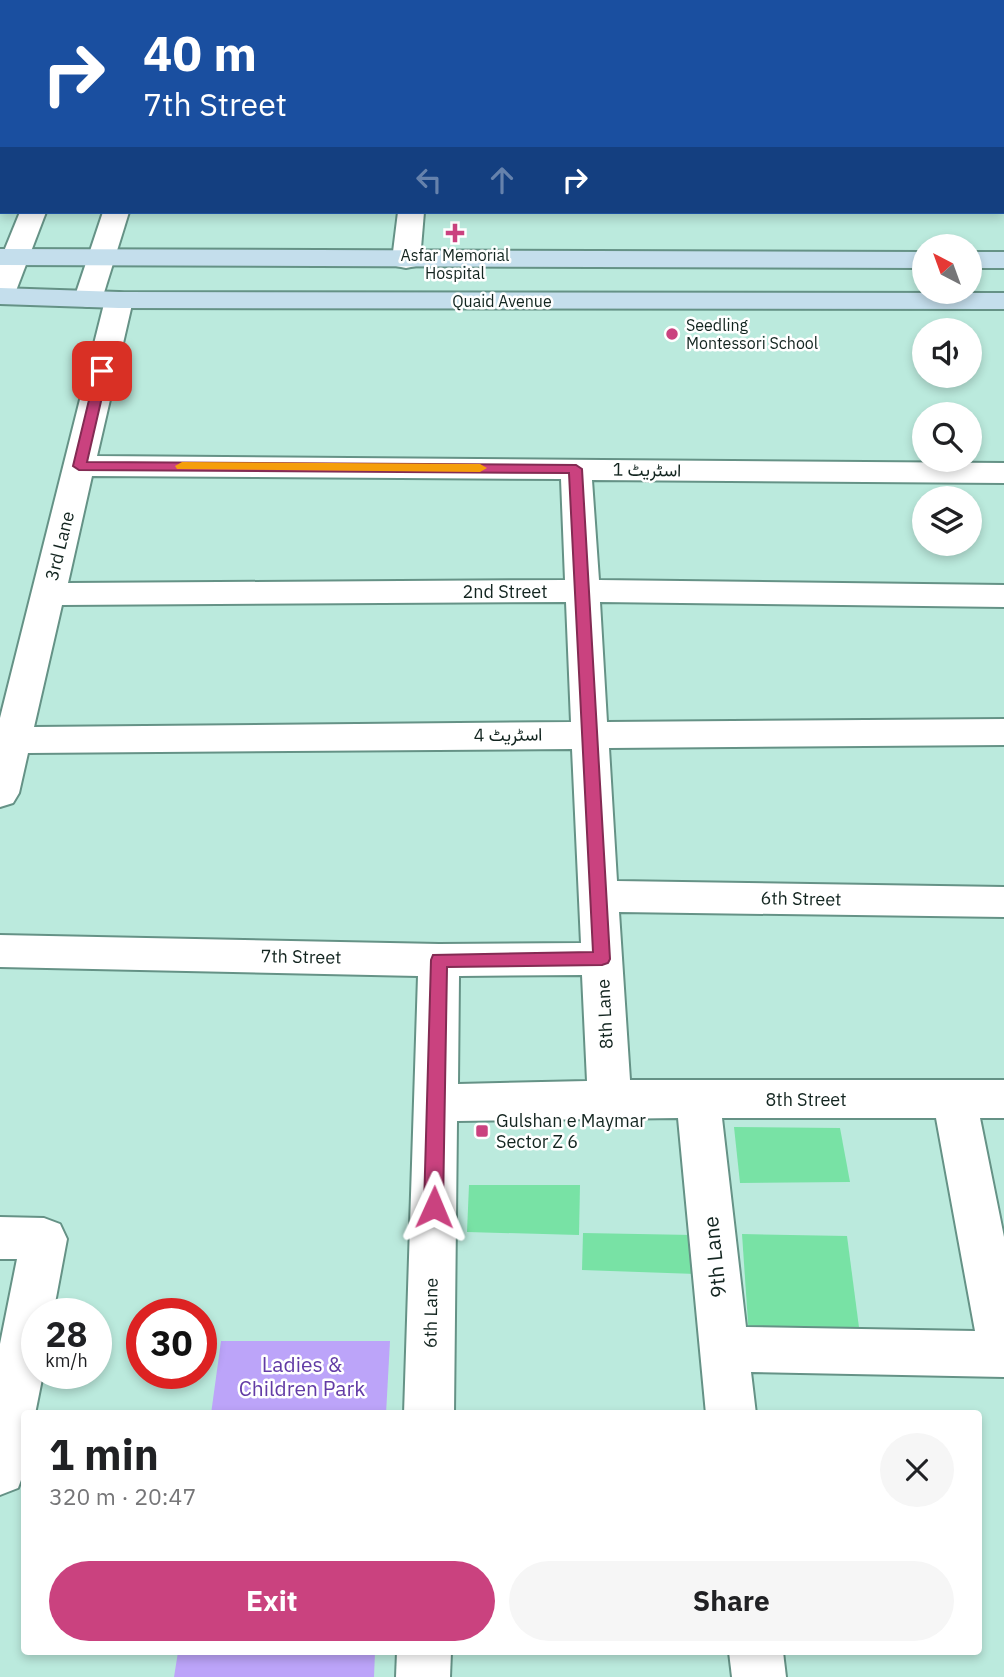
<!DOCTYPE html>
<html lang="en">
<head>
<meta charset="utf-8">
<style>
  body { margin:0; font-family:"IBM Plex Sans",Vazirmatn,sans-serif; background:#f6f6f6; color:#202124; height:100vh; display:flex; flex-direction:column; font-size:26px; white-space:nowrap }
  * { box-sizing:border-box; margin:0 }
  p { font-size:23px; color:#757577 }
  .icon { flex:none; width:38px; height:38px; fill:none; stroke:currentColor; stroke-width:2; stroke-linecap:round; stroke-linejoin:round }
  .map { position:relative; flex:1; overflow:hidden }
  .sheet { position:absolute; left:21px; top:1410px; width:961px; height:245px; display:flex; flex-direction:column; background:#fff; border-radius:7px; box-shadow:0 4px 10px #0003 }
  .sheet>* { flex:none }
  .guide { position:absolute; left:0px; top:0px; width:1004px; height:214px; box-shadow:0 4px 10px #0003; background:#1a4fa0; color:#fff; overflow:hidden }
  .needle { width:46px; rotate:319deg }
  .controls { position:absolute; left:912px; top:234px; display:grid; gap:14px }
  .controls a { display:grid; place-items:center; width:70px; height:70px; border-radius:50%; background:#fff; box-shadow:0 4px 10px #0003; font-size:35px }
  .speed { position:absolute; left:21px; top:1298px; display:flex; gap:14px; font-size:35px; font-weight:700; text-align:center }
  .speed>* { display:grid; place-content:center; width:91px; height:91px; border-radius:50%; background:#fff; box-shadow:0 4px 10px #0003; line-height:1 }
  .speed small { font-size:18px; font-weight:400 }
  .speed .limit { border:10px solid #d22; background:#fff; color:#111 }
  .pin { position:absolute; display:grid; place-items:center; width:60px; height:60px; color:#fff; margin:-30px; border-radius:14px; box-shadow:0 4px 10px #0006 }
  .me { position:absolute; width:77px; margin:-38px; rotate:1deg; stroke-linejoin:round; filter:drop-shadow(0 0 5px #0008) }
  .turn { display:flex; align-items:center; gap:24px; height:147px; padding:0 28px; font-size:32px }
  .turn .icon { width:91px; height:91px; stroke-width:2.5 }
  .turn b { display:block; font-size:49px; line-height:60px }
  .lanes { display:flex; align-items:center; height:66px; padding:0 28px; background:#0003; justify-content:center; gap:35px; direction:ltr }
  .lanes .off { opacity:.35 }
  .round { display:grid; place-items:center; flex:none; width:74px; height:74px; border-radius:37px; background:#f6f6f6 }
  .head { display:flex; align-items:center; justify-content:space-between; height:119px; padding:0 28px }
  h1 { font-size:42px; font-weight:700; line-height:52px }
  .cta { display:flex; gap:14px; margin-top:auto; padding:14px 28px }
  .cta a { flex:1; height:80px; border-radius:42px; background:#ca427f; color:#fff; font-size:28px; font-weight:700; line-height:80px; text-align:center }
  .cta a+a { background:#f6f6f6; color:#202124 }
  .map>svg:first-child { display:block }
</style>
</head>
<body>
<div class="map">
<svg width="1004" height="1677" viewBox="0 0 1004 1677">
  <rect width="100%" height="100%" fill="#bbeadd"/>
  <g fill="#bca4f9">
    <polygon points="221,1341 390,1341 386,1414 211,1414"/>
    <polygon points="178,1652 375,1652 374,1677 174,1677"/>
  </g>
  <g fill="#78e2a5">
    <polygon points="734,1127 840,1128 850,1182 740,1183"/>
    <polygon points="469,1185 580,1185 579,1235 467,1232"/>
    <polygon points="583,1233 693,1235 696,1274 582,1270"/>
    <polygon points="742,1234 847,1236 860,1335 749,1337"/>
  </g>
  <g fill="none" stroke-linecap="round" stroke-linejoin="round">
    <g stroke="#659286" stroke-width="4">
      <g id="minor">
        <rect x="427" y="0" width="22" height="2"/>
        <polygon points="686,0 708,0 709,2 687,2"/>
        <polygon points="1004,0 1003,7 1003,2 851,1"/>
        <rect x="0" y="99" width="2" height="14"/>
        <rect x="1003" y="100" width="1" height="14"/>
        <polygon points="398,212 424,212 420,260 416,266 406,268 396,266 392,260"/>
        <path d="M 119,292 L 129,294 L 133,300 L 97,456 L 1004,463 L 1004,483 L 592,480 L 599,580 L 1004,585 L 1004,607 L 600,602 L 607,722 L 1004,719 L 1004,745 L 609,748 L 617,881 L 1004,887 L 1004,917 L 619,912 L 630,1080 L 1004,1080 L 1004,1118 L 980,1118 L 1004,1237 L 1004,1377 L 751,1372 L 756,1414 L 706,1414 L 678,1118 L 457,1121 L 454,1414 L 404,1414 L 418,976 L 0,967 L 0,935 L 439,944 L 581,943 L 572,749 L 28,753 L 19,793 L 13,803 L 0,807 L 0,718 L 105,300 L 109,294 ZM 92,476 L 561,479 L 565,580 L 68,583 ZM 566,602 L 571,722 L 34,727 L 62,605 ZM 582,975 L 587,1081 L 458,1084 L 459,976 ZM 722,1118 L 936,1118 L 975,1331 L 746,1327 Z"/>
        <polygon points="0,1217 44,1218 60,1224 67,1239 53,1314 37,1314 37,1374 43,1374 35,1414 24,1414 24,1472 18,1488 0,1495 0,1344 17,1259 0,1259"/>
        <polygon points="397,1652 451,1652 450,1677 396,1677"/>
        <polygon points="729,1652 783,1652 786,1677 732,1677"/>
      </g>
    </g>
    <g stroke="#659286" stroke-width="4">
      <g id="tertiary">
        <polygon points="99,0 121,0 98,2"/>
        <polygon points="168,0 190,0 167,2"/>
        <polygon points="20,212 46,212 14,296 10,302 0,304 0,261"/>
        <polygon points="103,212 129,212 102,299 98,305 88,307 78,305 74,299"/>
      </g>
    </g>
    <g stroke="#659286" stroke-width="4">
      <g id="secondary">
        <polygon points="0,249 924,252 924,268 0,265"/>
        <rect x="970" y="252" width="34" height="16"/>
        <polygon points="0,288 119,292 1004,293 1004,309 119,308 0,304"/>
      </g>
    </g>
    <use href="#minor" fill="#fff" fill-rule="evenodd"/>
    <use href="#tertiary" fill="#fff" fill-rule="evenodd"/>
    <use href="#secondary" fill="#c4deec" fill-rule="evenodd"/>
  </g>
  <polygon fill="#ca427f" stroke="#832b53" stroke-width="2" points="102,367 108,371 87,462 576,465 582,469 610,959 608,963 602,965 447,967 443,1207 440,1213 434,1215 427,1213 424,1207 431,960 433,955 593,952 569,473 79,470 73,466 96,371"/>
  <polygon fill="#f59e0b" points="182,462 480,464 487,468 480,472 177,469 175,466"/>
  <g fill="#ca427f" stroke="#fff" stroke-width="2.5">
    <path d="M451.5 222.5h7v7h7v7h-7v7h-7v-7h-7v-7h7z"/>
    <circle cx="672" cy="334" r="7"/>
    <rect x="475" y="1124" width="14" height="14" rx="3.5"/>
  </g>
  <g text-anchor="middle" stroke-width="5" stroke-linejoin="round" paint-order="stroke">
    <g font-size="16" fill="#132520" stroke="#fff">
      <text x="455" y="261">Asfar Memorial<tspan x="455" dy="18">Hospital</tspan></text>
      <text x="686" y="331" text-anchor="start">Seedling<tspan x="686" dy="18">Montessori School</tspan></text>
    </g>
    <g font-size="16" fill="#132520" stroke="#fff">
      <text x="502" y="307">Quaid Avenue</text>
    </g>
    <g font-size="18" fill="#132520" stroke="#fff">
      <text transform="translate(647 470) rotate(1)" y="6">اسٹریٹ 1</text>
      <text transform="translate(60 546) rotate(-76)" y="6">3rd Lane</text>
      <text x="505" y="598">2nd Street</text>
      <text transform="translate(508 735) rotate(-1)" y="6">اسٹریٹ 4</text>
      <text transform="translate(801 899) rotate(1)" y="6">6th Street</text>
      <text transform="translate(301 957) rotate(1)" y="6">7th Street</text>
      <text transform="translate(605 1014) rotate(-93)" y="6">8th Lane</text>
      <text x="806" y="1106">8th Street</text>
      <text transform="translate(431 1313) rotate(-89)" y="6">6th Lane</text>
    </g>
    <g font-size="18" fill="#132520" stroke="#fff" text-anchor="start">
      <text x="496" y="1127">Gulshan e Maymar<tspan x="496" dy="21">Sector Z 6</tspan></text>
    </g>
    <g font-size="21" fill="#132520" stroke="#fff">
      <text transform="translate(715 1257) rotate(-96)" y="7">9th Lane</text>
    </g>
    <g font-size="21" fill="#623ba5" stroke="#fff">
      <text x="302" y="1372">Ladies &amp;<tspan x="302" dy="24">Children Park</tspan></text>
    </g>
  </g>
</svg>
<div class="controls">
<a><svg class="needle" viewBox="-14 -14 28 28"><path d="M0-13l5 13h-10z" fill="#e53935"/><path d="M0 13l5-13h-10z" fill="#757577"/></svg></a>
<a><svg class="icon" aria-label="sound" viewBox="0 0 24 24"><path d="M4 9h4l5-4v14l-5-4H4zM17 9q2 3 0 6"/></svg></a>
<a><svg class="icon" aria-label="search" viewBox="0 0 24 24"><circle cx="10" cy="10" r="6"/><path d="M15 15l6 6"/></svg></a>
<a><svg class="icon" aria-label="layers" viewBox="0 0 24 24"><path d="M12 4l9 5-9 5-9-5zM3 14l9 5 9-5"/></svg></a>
</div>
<div class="speed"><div>28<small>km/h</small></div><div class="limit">30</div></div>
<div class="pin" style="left:102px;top:371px;background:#d93025"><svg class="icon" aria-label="arrive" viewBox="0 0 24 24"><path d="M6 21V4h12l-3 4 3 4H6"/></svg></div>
<svg class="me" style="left:434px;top:1207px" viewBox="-20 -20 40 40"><path d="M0-17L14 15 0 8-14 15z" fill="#ca427f" stroke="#fff" stroke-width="4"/></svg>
<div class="guide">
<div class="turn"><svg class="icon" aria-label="right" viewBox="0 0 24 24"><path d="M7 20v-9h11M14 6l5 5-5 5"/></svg><div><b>40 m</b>7th Street</div></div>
<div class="lanes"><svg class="icon off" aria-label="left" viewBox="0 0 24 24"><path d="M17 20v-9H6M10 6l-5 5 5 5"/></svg><svg class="icon off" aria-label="ahead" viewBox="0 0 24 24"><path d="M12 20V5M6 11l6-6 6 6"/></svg><svg class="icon" aria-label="right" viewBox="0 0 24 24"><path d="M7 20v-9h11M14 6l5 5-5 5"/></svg></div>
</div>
<section class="sheet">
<div class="head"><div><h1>1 min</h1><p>320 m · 20:47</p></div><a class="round"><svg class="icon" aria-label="close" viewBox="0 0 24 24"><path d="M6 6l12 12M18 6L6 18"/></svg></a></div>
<div class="cta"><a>Exit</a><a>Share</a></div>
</section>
</div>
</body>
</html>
